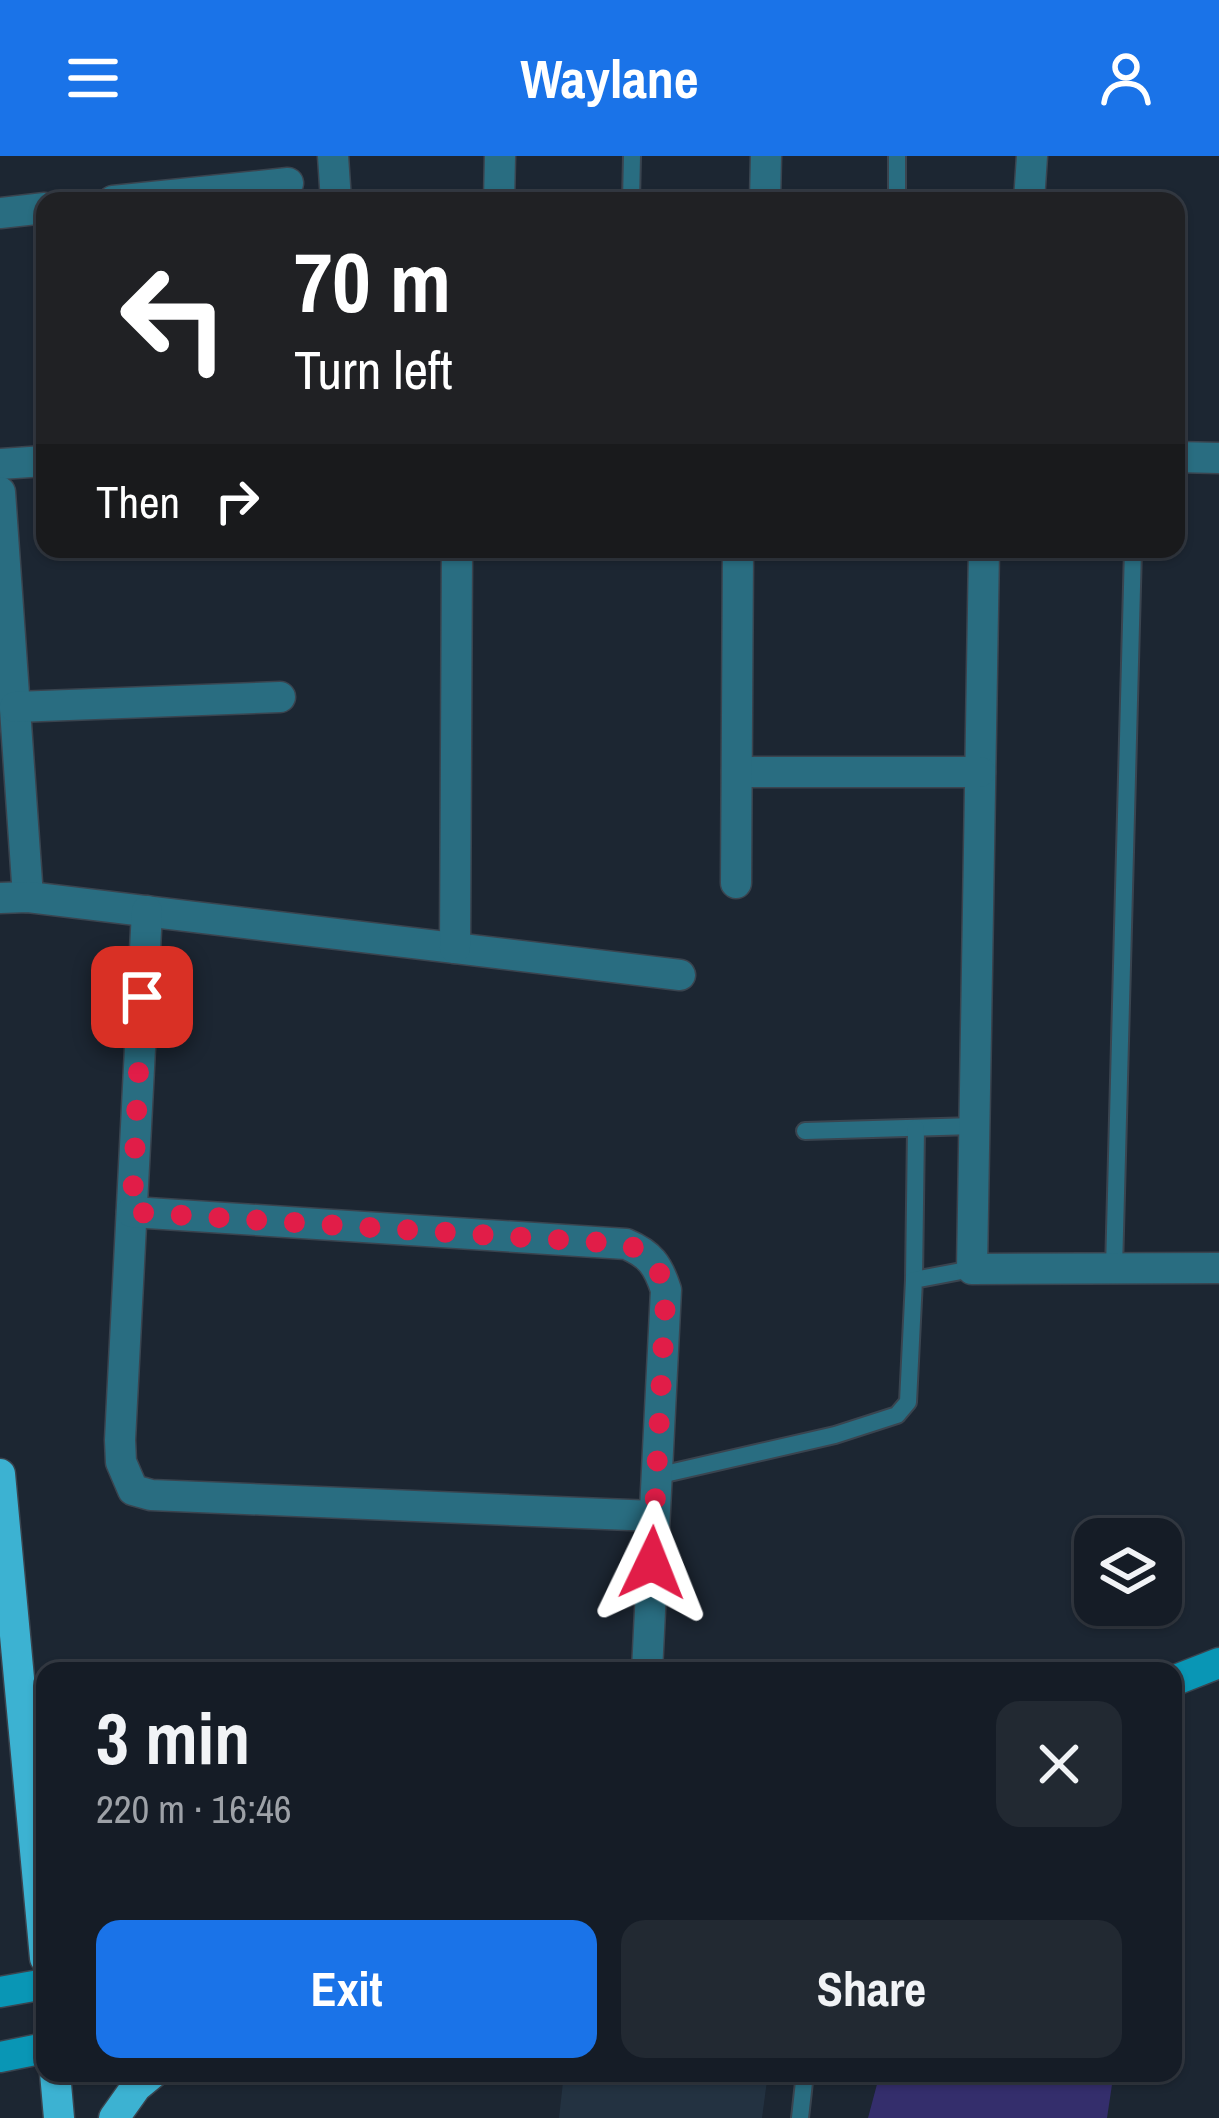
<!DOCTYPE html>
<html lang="en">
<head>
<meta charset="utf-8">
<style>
  body { margin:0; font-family:"Archivo Narrow",sans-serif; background:#222932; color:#f1f3f6; height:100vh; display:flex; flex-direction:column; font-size:45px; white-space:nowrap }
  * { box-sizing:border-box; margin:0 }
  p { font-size:39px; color:#9da1a7 }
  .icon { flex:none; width:66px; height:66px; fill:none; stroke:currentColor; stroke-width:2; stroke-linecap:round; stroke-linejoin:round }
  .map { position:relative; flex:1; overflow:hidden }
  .details { position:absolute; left:36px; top:1506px; width:1146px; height:420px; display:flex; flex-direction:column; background:#151c26; border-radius:24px; box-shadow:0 3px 9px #0004,0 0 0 3px #343a43 }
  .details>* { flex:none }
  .top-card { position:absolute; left:36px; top:36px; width:1149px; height:366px; border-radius:24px; box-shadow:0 3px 9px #0004,0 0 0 3px #343a43; background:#202124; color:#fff; overflow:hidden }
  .controls { position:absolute; left:1074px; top:1362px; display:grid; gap:24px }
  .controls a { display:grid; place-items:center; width:108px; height:108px; border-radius:24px; background:#151c26; box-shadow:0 3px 9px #0004,0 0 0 3px #343a43; font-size:60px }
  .pin { position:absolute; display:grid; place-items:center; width:102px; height:102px; color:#fff; margin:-51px; border-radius:24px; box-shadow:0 6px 18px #0006 }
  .me { position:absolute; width:132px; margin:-66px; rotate:2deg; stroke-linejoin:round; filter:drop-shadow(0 0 9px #0008) }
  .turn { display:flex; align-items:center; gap:42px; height:252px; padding:0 60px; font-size:54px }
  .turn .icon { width:156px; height:156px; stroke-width:2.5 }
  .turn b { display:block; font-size:84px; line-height:102px }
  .then { display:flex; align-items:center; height:114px; padding:0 60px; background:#0003; gap:24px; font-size:45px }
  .round { display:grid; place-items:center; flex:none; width:126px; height:126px; border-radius:24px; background:#222932 }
  .headline { display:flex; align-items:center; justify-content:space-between; height:204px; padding:0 60px }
  h1 { font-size:72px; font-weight:700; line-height:90px }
  .action { display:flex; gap:24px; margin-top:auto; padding:24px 60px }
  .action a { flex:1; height:138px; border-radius:24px; background:#1a73e8; color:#fff; font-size:48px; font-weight:700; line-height:138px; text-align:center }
  .action a+a { background:#222932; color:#f1f3f6 }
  header { display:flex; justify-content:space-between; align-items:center; height:156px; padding:0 60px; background:#1a73e8; color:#fff; font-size:54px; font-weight:700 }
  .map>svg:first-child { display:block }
</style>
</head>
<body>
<header><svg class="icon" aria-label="menu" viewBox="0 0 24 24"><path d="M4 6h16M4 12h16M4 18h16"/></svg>Waylane<svg class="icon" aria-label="person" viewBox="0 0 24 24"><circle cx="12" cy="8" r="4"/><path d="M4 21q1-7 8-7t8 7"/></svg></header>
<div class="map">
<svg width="1219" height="1962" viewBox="0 0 1219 1962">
  <rect width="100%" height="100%" fill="#1c2632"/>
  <polygon fill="#233241" points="564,1917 768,1917 762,1962 559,1962"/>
  <polygon fill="#342e6c" points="880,1917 1091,1917 1113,1922 1107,1962 868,1962"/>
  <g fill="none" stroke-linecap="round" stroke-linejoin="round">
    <g stroke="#3a444f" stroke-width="20">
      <g id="lane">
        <polyline points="631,45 632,0"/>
        <polyline points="897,45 897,0"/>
        <polyline points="805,975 974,970"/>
        <polyline points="1114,1113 1133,393"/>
        <polyline points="914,1124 916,972"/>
        <polyline points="656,1320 835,1279 897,1259 908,1246 914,1124 972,1113"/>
        <polyline points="800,1962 805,1917"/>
      </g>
    </g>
    <g stroke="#3a444f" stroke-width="33">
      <g id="street">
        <polyline points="333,0 336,45"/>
        <polyline points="113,45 288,27"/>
        <polyline points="499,45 500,0"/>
        <polyline points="765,45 766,0"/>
        <polyline points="1029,45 1032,0"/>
        <polyline points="0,57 45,52"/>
        <polyline points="1176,301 1219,302"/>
        <polyline points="0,308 45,305"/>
        <polyline points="0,336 28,741"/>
        <polyline points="984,393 972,1113 1219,1112"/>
        <polyline points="15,551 280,541"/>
        <polyline points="737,616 980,616"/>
        <polyline points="736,727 738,393"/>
        <polyline points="0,742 28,741 680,819"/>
        <polyline points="147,755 120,1284 121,1306 133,1334 151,1339 654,1360"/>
        <polyline points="455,792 457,393"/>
        <path d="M 132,1056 L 626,1088 C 650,1098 658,1109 666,1134 L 647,1515"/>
      </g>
    </g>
    <g stroke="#3a444f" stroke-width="33">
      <g id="secondary">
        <polyline points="1173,1525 1219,1507"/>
        <polyline points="0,1836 45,1828"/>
        <polyline points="0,1901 45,1892"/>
      </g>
    </g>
    <g stroke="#3a444f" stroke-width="33">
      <g id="primary">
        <polyline points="0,1318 45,1802"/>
        <polyline points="55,1917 59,1962"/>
        <polyline points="114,1962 136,1931 153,1917"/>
      </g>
    </g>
    <use href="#lane" stroke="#296d81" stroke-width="16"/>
    <use href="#street" stroke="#296d81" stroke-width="30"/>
    <use href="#secondary" stroke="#0996b5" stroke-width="30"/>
    <use href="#primary" stroke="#3cb2d2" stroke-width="30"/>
  </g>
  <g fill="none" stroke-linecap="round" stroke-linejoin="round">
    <path stroke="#e11d48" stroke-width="21" stroke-dasharray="0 37.8" d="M 142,841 L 132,1056 L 626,1088 C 650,1098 658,1109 666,1134 L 652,1407"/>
  </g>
</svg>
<div class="controls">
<a><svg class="icon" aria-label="layers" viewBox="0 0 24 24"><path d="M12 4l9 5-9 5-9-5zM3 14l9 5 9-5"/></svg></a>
</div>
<div class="pin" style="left:142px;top:841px;background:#d93025"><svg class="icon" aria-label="arrive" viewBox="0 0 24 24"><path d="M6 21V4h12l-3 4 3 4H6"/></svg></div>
<svg class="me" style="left:652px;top:1407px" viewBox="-20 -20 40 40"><path d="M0-17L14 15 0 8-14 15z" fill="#e11d48" stroke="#fff" stroke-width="4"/></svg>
<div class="top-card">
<div class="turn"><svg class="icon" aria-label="left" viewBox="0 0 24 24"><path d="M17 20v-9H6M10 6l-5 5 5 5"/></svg><div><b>70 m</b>Turn left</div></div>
<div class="then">Then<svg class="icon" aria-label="right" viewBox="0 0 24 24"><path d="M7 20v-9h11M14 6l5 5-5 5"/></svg></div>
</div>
<section class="details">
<div class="headline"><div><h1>3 min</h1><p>220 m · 16:46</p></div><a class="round"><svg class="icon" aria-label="close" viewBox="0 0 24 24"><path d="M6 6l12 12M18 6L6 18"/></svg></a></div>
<div class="action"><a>Exit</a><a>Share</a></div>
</section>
</div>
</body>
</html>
